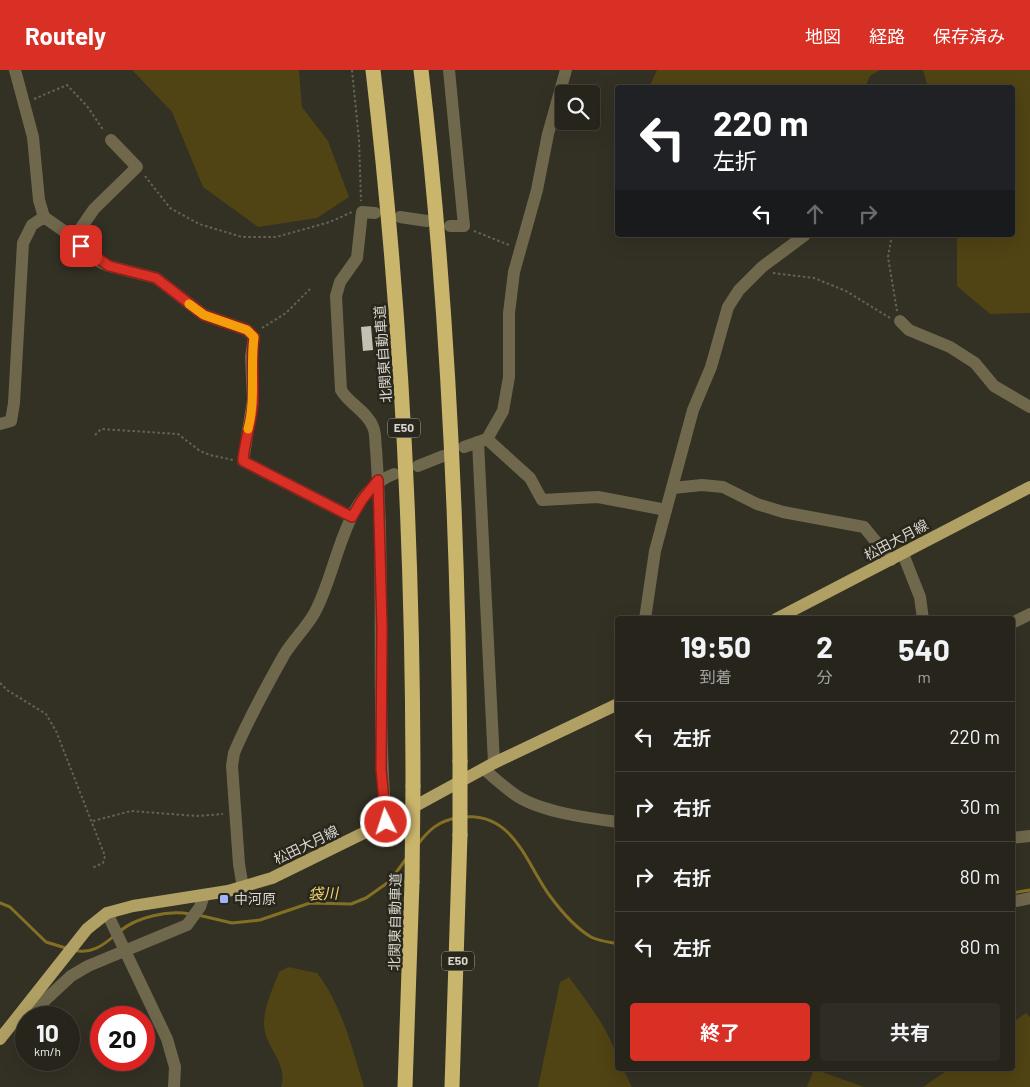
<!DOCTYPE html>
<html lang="ja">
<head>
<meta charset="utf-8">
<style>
  body { margin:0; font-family:Barlow,"Noto Sans JP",sans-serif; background:#2e2c24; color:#f1f3f6; height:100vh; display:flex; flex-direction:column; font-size:19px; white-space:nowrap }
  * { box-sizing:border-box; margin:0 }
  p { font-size:16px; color:#a4a4a3 }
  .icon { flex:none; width:28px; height:28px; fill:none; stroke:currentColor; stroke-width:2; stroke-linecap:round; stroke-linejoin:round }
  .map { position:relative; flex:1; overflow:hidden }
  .sheet { position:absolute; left:615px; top:546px; width:400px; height:455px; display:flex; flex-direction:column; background:#26241b; border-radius:5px; box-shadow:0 5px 20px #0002,0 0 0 1px #42413a }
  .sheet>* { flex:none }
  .banner { position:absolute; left:615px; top:15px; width:400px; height:152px; border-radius:5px; box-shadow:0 5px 20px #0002,0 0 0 1px #42413a; background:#202124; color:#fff; overflow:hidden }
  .buttons { position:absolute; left:555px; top:15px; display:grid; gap:10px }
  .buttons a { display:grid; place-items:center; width:45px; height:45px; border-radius:5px; background:#26241b; box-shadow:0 5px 20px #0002,0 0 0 1px #42413a; font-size:25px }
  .speed { position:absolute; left:15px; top:936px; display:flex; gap:10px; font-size:25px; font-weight:700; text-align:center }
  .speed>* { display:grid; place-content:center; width:65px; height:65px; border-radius:50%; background:#26241b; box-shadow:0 5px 20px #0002,0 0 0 1px #42413a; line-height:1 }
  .speed small { font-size:12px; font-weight:400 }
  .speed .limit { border:8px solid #d22; background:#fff; color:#111 }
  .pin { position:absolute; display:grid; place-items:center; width:42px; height:42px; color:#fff; margin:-21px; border-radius:10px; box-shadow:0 2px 8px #0006 }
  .me { position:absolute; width:55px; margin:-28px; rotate:356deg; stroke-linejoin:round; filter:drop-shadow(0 0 4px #0008) }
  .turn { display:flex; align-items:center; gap:18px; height:105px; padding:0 15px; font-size:22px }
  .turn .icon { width:65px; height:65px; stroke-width:2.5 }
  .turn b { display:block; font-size:35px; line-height:42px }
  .lanes { display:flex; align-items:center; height:48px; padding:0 15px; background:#0003; justify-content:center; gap:25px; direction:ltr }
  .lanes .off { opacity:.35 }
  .eta { display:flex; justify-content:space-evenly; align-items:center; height:85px; text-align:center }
  .eta b { font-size:30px; font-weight:700; line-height:35px }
  .action { display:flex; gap:10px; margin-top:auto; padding:10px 15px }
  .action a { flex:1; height:58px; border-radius:5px; background:#d93025; color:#fff; font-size:20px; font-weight:700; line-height:58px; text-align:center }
  .action a+a { background:#2e2c24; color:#f1f3f6 }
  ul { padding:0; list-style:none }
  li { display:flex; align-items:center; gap:15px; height:70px; padding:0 15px; border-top:1px solid #42413a }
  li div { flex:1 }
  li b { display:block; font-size:19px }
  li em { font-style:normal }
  header { display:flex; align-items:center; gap:30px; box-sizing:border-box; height:70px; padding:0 25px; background:#d93025; color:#fff }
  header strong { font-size:24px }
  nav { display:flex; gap:28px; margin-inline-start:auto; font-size:18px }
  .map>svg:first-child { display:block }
</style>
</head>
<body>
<header>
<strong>Routely</strong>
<nav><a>地図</a><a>経路</a><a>保存済み</a></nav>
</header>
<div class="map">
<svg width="1030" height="1017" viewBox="0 0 1030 1017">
  <rect width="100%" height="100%" fill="#333024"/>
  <g fill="#504314">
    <polygon points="132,0 299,0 302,37 328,71 349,127 317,148 258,157 203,117 172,42"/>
    <polygon points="657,0 880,0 870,6 865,17 649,17"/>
    <polygon points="923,0 1030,0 1030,243 990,244 957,216 957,165 1012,165 1012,18 928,17"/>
    <path d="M 288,897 L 317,903 C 342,935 352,978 364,1017 L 281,1017 C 289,993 264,977 264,954 C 264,937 273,918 279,902 Z"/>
    <path d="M 569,907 C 586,931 618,969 618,999 L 623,999 L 632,1017 L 538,1017 L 560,912 Z"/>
    <polygon points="1026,943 1030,947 1030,1017 923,1017 949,999 1012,999 1013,952"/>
    <polygon points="814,999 864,1017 807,1017"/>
  </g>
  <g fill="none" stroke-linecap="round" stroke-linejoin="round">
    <g stroke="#847024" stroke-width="3">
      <path d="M 465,747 C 514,743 527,795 550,826 C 561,841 576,858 591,867 C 599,871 609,872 618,874"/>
      <path d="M 418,774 C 429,760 438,751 457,748"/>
      <polyline points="1012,823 1030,820"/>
      <polyline points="0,833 10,837 46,872 69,879"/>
      <polyline points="198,845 232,853 260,850 310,833 351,834 366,828 390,811 406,789"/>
      <path d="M 120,861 C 137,847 168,840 190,844"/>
      <path d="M 74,880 C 90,885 104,875 115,865"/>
    </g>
  </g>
  <polygon fill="#c5c2b3" points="371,256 373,280 363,281 361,257"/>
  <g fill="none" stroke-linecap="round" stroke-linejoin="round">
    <g stroke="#656358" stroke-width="2" stroke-dasharray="2.5 2.5" stroke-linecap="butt">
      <polyline points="352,0 359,70 361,131"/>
      <polyline points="34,29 67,15 87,36 104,61"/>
      <polyline points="145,106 170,138 199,154 242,167 276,167 330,152 352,142"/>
      <polyline points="474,161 509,175"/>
      <polyline points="892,165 888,187 897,241"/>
      <polyline points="773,203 814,208 846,221 890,248"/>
      <polyline points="262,258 286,243 310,219"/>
      <polyline points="95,365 101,359 178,364 200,381 210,385 233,390"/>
      <polyline points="0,613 7,620 46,644 56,661 105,786 103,793 92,798"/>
      <polyline points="93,751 131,741 197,746 223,744"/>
    </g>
    <g stroke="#70684c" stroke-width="12">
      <polyline points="15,0 33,67 39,130 44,147"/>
      <polyline points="449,0 464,156 450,156"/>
      <path d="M 375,143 L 362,142 L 357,188 L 340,212 L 336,226 L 341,320 C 349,334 368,342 373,357 C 376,363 375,372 376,379 C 378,406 379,432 380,459 C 382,557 378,655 386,752"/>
      <polyline points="400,147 427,151"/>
      <polyline points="74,168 94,139 137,97 111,70"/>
      <polyline points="900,251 909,260 950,277 975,293 994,316 1030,337"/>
      <polyline points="0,354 11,351 14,333 23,173 32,155 44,147 74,168 100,192 109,196 156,208 204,245 247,260 254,267 251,287 253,330 243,391 352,447"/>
      <polyline points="487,369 530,408 542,430 598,427 666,440"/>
      <polyline points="478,372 494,693"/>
      <polyline points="464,377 487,369 503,341 509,307 509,243 514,202 537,120 548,64 566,0"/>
      <polyline points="418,396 443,386"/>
      <polyline points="673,418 702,415 723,417 757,434 783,442 864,457 891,490"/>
      <polyline points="903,484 920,527 923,549"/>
      <polyline points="645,549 655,481 666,440 693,340 711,297 728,237 739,220 762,197 805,165"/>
      <polyline points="1012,553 1030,544"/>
      <path d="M 484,699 C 494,708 505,718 517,726 C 542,742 587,748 618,752"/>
      <polyline points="1012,768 1030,766"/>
      <path d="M 243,818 L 239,794 L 232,696 L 234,683 C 248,650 266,617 284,585 C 293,570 307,557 315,542 C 339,498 342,424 394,404"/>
      <polyline points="1012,832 1030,828"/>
      <polyline points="107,843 167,969 175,997 174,1017"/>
      <polyline points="24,940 42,933 71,906 88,896 187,855 200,837 204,825"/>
    </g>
    <g stroke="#b1a063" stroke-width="12">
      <polyline points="776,549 1030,417"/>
      <polyline points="0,969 87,859 107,843 133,836 228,821 272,808 386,752 494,693 618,634"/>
    </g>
    <g stroke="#cab56c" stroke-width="15">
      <path d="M 373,0 C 401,238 413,477 413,716"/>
      <path d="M 421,0 C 448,229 458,460 460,691"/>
      <polyline points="405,1017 412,812"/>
      <polyline points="452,1017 460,765"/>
    </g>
    <g stroke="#cab56c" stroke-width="15">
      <polyline points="460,765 460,691"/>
      <polyline points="412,812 413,716"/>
    </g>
  </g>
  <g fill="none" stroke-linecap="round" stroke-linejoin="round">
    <g stroke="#8d1f18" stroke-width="12">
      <path id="route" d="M 81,176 L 109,196 L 156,208 L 204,245 L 247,260 L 254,267 C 251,288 254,308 253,330 C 253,351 244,370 243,391 L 352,447 L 362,430 L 378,410 L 382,557 L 381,699 L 386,752"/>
    </g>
    <use href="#route" stroke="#d93025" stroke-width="9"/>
    <path stroke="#f59e0b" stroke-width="9" d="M 189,234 L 204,245 L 247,260 L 254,267 C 250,298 256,329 248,359"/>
  </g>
  <rect fill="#a2b2fd" stroke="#29261b" stroke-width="2" x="219" y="824" width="10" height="10" rx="2.5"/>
  <g text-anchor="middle" stroke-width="5" stroke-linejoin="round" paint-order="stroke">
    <g fill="#29261b" stroke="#a4a29a" stroke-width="1">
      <rect x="388" y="348.5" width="32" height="19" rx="4"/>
      <rect x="442" y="881.5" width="32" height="19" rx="4"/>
    </g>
    <g font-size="12" font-weight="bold" fill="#d9d7d0">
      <text x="404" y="362">E50</text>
      <text x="458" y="895">E50</text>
    </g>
    <g font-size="14" fill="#d9d7d0" stroke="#29261b">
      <text transform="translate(383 284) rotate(-94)" y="5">北関東自動車道</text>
      <text transform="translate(896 470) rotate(-28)" y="5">松田大月線</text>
      <text transform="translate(306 775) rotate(-26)" y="5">松田大月線</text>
      <text transform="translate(395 852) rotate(-89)" y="5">北関東自動車道</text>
    </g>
    <g font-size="14" fill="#d9d7d0" stroke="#29261b" text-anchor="start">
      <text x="234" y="834">中河原</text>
    </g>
    <g font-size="15" font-style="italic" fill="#f5d973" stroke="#29261b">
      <text transform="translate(323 824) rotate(-2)" y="5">袋川</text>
    </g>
  </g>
</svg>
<div class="buttons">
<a><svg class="icon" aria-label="search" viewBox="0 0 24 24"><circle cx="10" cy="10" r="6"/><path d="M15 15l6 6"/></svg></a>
</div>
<div class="speed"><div>10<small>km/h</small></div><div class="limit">20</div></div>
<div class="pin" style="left:81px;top:176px;background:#d93025"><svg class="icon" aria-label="arrive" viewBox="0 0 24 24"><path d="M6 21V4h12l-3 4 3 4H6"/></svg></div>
<svg class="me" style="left:386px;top:752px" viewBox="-20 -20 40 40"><circle r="17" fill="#d93025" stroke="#fff" stroke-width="3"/><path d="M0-11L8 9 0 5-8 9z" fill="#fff"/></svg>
<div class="banner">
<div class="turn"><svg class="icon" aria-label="left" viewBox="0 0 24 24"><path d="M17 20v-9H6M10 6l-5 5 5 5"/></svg><div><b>220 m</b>左折</div></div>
<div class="lanes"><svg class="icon" aria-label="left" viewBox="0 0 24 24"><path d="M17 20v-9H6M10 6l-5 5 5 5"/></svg><svg class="icon off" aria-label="ahead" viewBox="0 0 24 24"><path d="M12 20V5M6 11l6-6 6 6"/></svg><svg class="icon off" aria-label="right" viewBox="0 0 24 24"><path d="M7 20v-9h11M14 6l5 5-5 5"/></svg></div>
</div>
<section class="sheet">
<div class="eta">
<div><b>19:50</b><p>到着</p></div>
<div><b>2</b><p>分</p></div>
<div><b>540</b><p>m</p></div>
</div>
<ul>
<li><svg class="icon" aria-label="left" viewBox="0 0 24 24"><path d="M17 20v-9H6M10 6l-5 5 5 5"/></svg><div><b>左折</b></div><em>220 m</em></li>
<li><svg class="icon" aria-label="right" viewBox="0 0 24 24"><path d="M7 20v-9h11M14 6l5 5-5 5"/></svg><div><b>右折</b></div><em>30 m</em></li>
<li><svg class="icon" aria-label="right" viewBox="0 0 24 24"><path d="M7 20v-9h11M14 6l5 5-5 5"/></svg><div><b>右折</b></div><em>80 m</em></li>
<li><svg class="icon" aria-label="left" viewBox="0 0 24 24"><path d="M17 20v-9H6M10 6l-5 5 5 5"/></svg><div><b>左折</b></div><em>80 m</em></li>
</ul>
<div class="action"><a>終了</a><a>共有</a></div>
</section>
</div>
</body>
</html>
